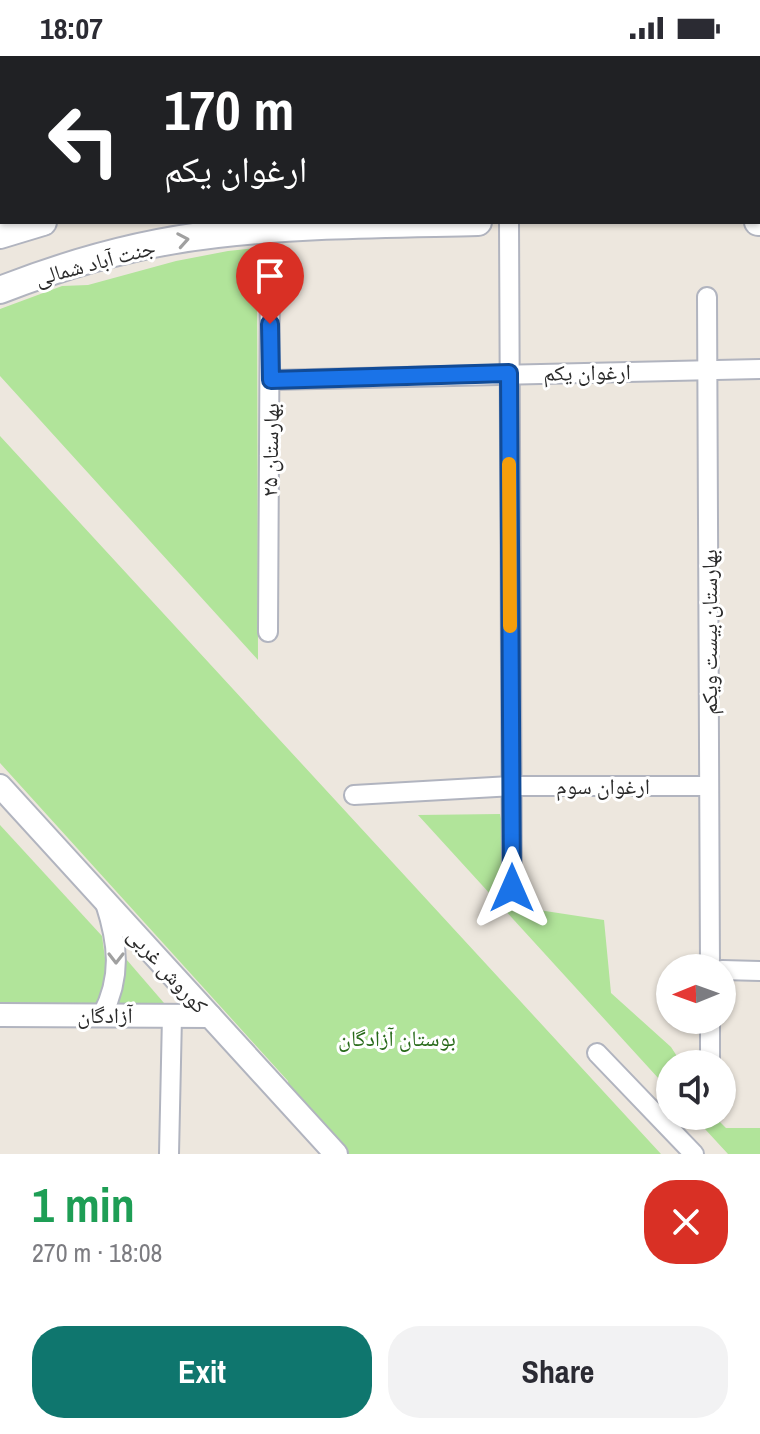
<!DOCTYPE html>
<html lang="en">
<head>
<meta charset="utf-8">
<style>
  body { margin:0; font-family:"Archivo Narrow","Noto Naskh Arabic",sans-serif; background:#f2f2f3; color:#2b2b33; height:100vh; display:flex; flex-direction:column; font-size:30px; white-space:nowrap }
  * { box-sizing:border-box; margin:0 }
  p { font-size:26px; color:#7c7c81 }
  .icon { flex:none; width:44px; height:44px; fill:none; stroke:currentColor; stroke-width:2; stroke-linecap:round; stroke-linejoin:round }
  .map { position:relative; height:1098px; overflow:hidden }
  .drawer { display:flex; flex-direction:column; background:#fff; flex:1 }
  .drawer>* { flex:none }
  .guide { position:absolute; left:0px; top:0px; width:760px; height:168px; box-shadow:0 2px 6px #0004; background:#202124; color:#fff; overflow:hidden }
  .needle { width:52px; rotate:269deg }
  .fabs { position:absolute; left:656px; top:898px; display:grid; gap:16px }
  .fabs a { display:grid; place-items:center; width:80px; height:80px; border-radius:50%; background:#fff; box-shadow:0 2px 6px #0004; font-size:40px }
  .pin { position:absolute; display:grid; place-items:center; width:68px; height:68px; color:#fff; margin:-82px -34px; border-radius:50% 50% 50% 0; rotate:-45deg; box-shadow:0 0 8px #0007 }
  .pin .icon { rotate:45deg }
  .me { position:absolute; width:88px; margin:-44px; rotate:0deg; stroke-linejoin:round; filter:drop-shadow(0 0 6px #0008) }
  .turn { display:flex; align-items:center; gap:28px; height:168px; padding:0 32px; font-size:36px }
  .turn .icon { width:104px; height:104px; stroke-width:2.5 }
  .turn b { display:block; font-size:56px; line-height:68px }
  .round { display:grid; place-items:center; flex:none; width:84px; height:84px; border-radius:32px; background:#f2f2f3 }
  .head { display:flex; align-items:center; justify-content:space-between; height:136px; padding:0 32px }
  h1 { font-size:48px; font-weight:700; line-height:60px; color:#1e9e55 }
  .cta { display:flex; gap:16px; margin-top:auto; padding:16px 32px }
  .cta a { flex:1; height:92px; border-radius:32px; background:#0f766e; color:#fff; font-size:32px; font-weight:700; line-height:92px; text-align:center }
  .cta a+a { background:#f2f2f3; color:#2b2b33 }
  .status { display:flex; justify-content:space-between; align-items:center; height:56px; padding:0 40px; background:#fff; direction:ltr }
  .status svg { height:22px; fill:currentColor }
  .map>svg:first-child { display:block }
</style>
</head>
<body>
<div class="status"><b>18:07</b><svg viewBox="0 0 49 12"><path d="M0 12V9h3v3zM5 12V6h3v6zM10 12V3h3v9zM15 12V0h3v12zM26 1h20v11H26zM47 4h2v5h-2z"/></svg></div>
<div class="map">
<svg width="760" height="1098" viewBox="0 0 760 1098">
  <rect width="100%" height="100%" fill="#ede7de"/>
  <g fill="#b1e49a">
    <polygon points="0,0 238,0 2,2 0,147"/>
    <polygon points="257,192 258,604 0,320 0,253 62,230 88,229 176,205 228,195"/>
    <polygon points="0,380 661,1098 347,1098 291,1048 288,1025 0,707"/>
    <polygon points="500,758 519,851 604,864 611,937 671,991 682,1008 670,1008 670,1035 418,759"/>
    <polygon points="0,769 102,880 107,917 104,944 86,951 0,949"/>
    <polygon points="120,896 164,947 112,951"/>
    <polygon points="693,1060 714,1060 726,1072 760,1072 760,1098 728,1098"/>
  </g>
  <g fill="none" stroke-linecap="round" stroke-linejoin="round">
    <g stroke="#b1b4bf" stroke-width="22">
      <g id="minor">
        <polyline points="742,0 743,2"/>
        <polyline points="271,2 271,0"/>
        <polyline points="504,2 504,0"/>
        <polyline points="758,85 760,85"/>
        <polyline points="509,166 512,832"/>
        <polyline points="707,241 710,912"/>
        <polyline points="271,324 760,313"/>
        <polyline points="268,576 270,211"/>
        <polyline points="354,739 512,730 709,730"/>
        <polyline points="722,914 760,915"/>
        <path d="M 102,959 C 122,921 118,887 105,847"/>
        <polyline points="710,964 710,1008"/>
        <polyline points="597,997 694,1098"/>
        <polyline points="169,1098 172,960"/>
      </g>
    </g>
    <g stroke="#b1b4bf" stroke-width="26">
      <g id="tertiary">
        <polyline points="0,730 336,1098"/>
        <polyline points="0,959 210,960"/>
      </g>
    </g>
    <g stroke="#b1b4bf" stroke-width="30">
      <g id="secondary">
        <polyline points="758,125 760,125"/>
        <polyline points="758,166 760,166"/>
        <polyline points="0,179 43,166"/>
        <path d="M 0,234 C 69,207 144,186 217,178 C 304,168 391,168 478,166"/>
      </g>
    </g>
    <use href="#minor" stroke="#fff" stroke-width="18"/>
    <use href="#tertiary" stroke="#fff" stroke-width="22"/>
    <use href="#secondary" stroke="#fff" stroke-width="26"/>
  </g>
  <defs><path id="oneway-chevron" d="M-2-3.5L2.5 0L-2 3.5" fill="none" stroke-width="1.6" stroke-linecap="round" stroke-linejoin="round" transform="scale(2)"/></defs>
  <g stroke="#a0a0a0">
    <use href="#oneway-chevron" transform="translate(183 184) rotate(-10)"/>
    <use href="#oneway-chevron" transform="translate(116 902) rotate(90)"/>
  </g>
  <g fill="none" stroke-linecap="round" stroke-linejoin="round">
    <g stroke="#114b97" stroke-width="20">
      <polyline id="route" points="270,268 271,324 509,317 512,832"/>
    </g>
    <use href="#route" stroke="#1a73e8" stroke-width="14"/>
    <polyline stroke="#f59e0b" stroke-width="14" points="509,408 510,570"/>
  </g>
  <g text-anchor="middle" stroke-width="6" stroke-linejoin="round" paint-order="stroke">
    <g font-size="22" fill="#2b2b2b" stroke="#fff">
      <text transform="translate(95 206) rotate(-15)" y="8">جنت آباد شمالی</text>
      <text transform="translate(587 316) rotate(-1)" y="8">ارغوان یکم</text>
      <text transform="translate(270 394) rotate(-89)" y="8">بهارستان ۲۵</text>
      <text transform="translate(709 576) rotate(-90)" y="8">بهارستان بیست ویکم</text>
      <text x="603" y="738">ارغوان سوم</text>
      <text transform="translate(168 914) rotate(48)" y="8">کوروش غربی</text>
      <text x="105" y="967">آزادگان</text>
    </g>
    <g font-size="22" fill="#286a1a" stroke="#fff">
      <text x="397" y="990">بوستان آزادگان</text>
    </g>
  </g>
</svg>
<div class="fabs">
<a><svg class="needle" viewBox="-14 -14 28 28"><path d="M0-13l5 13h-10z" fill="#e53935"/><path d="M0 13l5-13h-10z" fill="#7c7c81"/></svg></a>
<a><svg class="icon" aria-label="sound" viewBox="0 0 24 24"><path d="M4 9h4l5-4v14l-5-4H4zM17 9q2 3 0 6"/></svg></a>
</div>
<div class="pin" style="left:270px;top:268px;background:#d93025"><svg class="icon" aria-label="arrive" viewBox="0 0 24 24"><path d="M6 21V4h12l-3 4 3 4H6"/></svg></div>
<svg class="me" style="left:512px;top:832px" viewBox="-20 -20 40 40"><path d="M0-17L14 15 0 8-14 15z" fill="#1a73e8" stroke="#fff" stroke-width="4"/></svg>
<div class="guide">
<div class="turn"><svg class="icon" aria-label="left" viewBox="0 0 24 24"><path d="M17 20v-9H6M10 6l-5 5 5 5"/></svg><div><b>170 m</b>ارغوان یکم</div></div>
</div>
</div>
<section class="drawer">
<div class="head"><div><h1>1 min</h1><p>270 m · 18:08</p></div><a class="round" style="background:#d93025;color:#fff"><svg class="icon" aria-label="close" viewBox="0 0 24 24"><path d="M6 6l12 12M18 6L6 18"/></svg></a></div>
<div class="cta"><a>Exit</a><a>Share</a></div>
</section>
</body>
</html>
